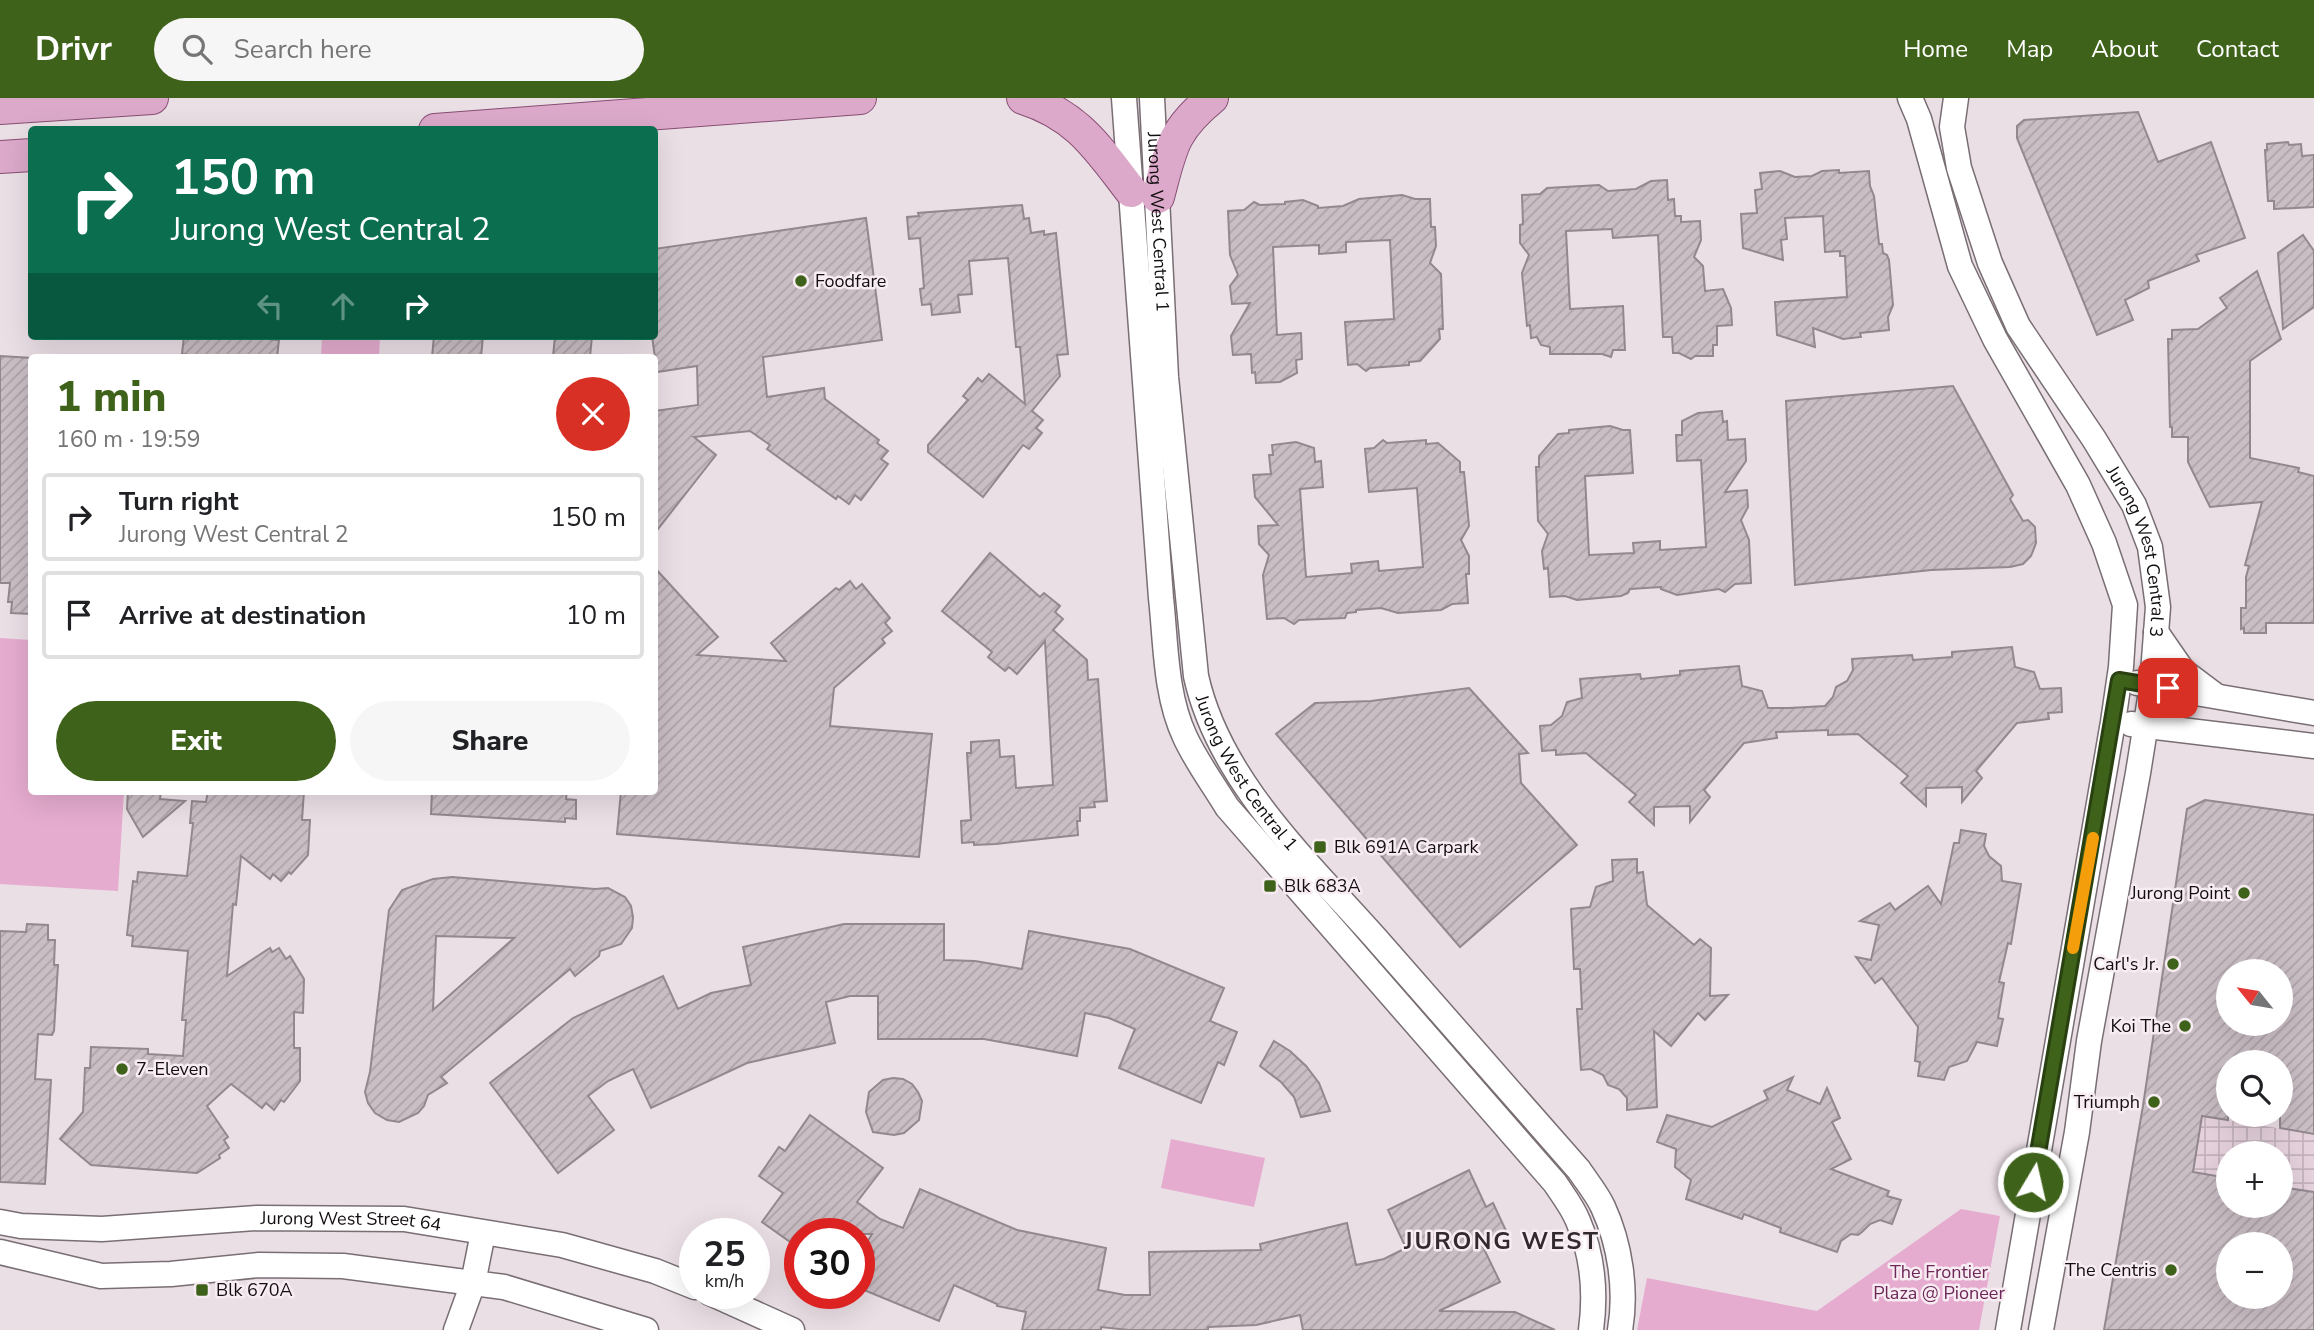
<!DOCTYPE html>
<html lang="en">
<head>
<meta charset="utf-8">
<style>
  body { margin:0; font-family:"Nunito Sans",sans-serif; background:#f6f6f6; color:#202124; height:100vh; display:flex; flex-direction:column; font-size:26px; white-space:nowrap }
  * { box-sizing:border-box; margin:0 }
  p { font-size:23px; color:#757577 }
  .icon { flex:none; width:38px; height:38px; fill:none; stroke:currentColor; stroke-width:2; stroke-linecap:round; stroke-linejoin:round }
  .map { position:relative; flex:1; overflow:hidden }
  .drawer { position:absolute; left:28px; top:256px; width:630px; height:441px; display:flex; flex-direction:column; background:#fff; border-radius:7px; box-shadow:0 7px 28px #0002 }
  .drawer>* { flex:none }
  .guide { position:absolute; left:28px; top:28px; width:630px; height:214px; border-radius:7px; box-shadow:0 7px 28px #0002; background:#0b6e4f; color:#fff; overflow:hidden }
  .needle { width:46px; rotate:300deg }
  .controls { position:absolute; left:2216px; top:861px; display:grid; gap:14px }
  .controls a { display:grid; place-items:center; width:77px; height:77px; border-radius:50%; background:#fff; box-shadow:0 7px 28px #0002; font-size:35px }
  .speed { position:absolute; left:679px; top:1120px; display:flex; gap:14px; font-size:35px; font-weight:700; text-align:center }
  .speed>* { display:grid; place-content:center; width:91px; height:91px; border-radius:50%; background:#fff; box-shadow:0 7px 28px #0002; line-height:1 }
  .speed small { font-size:18px; font-weight:400 }
  .speed .limit { border:10px solid #d22; background:#fff; color:#111 }
  .pin { position:absolute; display:grid; place-items:center; width:60px; height:60px; color:#fff; margin:-30px; border-radius:14px; box-shadow:0 4px 10px #0006 }
  .me { position:absolute; width:77px; margin:-38px; rotate:9deg; stroke-linejoin:round; filter:drop-shadow(0 0 5px #0008) }
  .turn { display:flex; align-items:center; gap:24px; height:147px; padding:0 28px; font-size:32px }
  .turn .icon { width:91px; height:91px; stroke-width:2.5 }
  .turn b { display:block; font-size:49px; line-height:60px }
  .lanes { display:flex; align-items:center; height:66px; padding:0 28px; background:#0003; justify-content:center; gap:35px; direction:ltr }
  .lanes .off { opacity:.35 }
  .round { display:grid; place-items:center; flex:none; width:74px; height:74px; border-radius:37px; background:#f6f6f6 }
  .head { display:flex; align-items:center; justify-content:space-between; height:119px; padding:0 28px }
  h1 { font-size:42px; font-weight:800; line-height:52px; color:#3f621a }
  .primary-button { display:flex; gap:14px; margin-top:auto; padding:14px 28px }
  .primary-button a { flex:1; height:80px; border-radius:42px; background:#3f621a; color:#fff; font-size:28px; font-weight:800; line-height:80px; text-align:center }
  .primary-button a+a { background:#f6f6f6; color:#202124 }
  ul { padding:0; list-style:none }
  li { display:flex; align-items:center; gap:21px; height:88px; margin:0 14px 10px; padding:0 14px; border:4px solid #e0e0e0; border-radius:7px }
  li div { flex:1 }
  li b { display:block; font-size:26px }
  li em { font-style:normal }
  header { display:flex; align-items:center; gap:42px; box-sizing:border-box; height:98px; padding:0 35px; background:#3f621a; color:#fff }
  header strong { font-size:33px }
  nav { display:flex; gap:38px; margin-inline-start:auto; font-size:24px }
  .search { width:490px; height:63px; background:#f6f6f6; display:flex; align-items:center; gap:18px; box-sizing:border-box; padding:0 24px; border-radius:38px; color:#757577; font-size:26px }
  .map>svg:first-child { display:block }
</style>
</head>
<body>
<header>
<strong>Drivr</strong>
<div class="search"><svg class="icon" aria-label="search" viewBox="0 0 24 24"><circle cx="10" cy="10" r="6"/><path d="M15 15l6 6"/></svg>Search here</div>
<nav><a>Home</a><a>Map</a><a>About</a><a>Contact</a></nav>
</header>
<div class="map">
<svg width="2314" height="1232" viewBox="0 0 2314 1232">
  <defs>
    <pattern id="industrial-grid" width="8" height="8" patternUnits="userSpaceOnUse" patternTransform="scale(1.75)"><rect width="8" height="8" fill="#e5d1dc"/><path d="M0 4h8M4 0v8" fill="none" stroke="#c3b2bc"/></pattern>
    <pattern id="building-hatch" width="6" height="6" patternUnits="userSpaceOnUse" patternTransform="scale(1.75)"><rect width="6" height="6" fill="#cabec5"/><path d="M-1 1l2-2M0 6l6-6M5 7l2-2" fill="none" stroke="#aca2a8"/></pattern>
  </defs>
  <rect width="100%" height="100%" fill="#ebdfe6"/>
  <polygon fill="url(#industrial-grid)" points="2202,1018 2314,1036 2314,1094 2280,1089 2280,1055 2228,1055 2228,1080 2193,1074"/>
  <g fill="#e5accf">
    <polygon points="322,238 380,238 379,259 321,259"/>
    <polygon points="0,540 31,542 32,693 124,693 118,793 0,786"/>
    <polygon points="1171,1041 1265,1060 1254,1109 1161,1090"/>
    <polygon points="1961,1111 2000,1118 1979,1232 1637,1232 1647,1180 1817,1213"/>
  </g>
  <g fill="url(#building-hatch)" stroke="#93888e" stroke-width="2" fill-rule="evenodd">
    <polygon points="2138,14 2158,64 2211,44 2245,140 2196,157 2199,163 2148,183 2149,190 2125,202 2133,222 2097,237 2017,40 2017,28 2024,22"/>
    <polygon points="2288,44 2289,47 2301,46 2302,58 2314,57 2314,109 2274,111 2274,103 2268,103 2265,52 2267,52 2267,46"/>
    <polygon points="1839,72 1839,75 1869,73 1870,88 1874,98 1879,146 1882,146 1883,155 1887,157 1889,162 1893,207 1888,219 1889,232 1860,235 1861,239 1843,241 1813,230 1815,249 1777,237 1775,204 1847,199 1845,158 1840,158 1840,153 1825,154 1823,118 1785,120 1787,141 1781,142 1783,162 1743,150 1741,116 1757,115 1755,92 1762,91 1760,75 1780,73 1795,79 1812,78 1822,73"/>
    <polygon points="1667,82 1668,102 1674,101 1675,118 1681,118 1681,124 1700,123 1701,142 1694,159 1703,168 1705,193 1723,191 1731,210 1732,227 1717,228 1717,247 1713,247 1713,258 1695,258 1691,261 1679,255 1673,255 1672,239 1663,239 1658,137 1613,140 1612,131 1566,133 1570,211 1623,208 1625,252 1613,252 1611,259 1602,256 1550,256 1550,249 1541,247 1537,239 1531,240 1530,227 1527,228 1522,175 1529,157 1520,145 1520,127 1523,126 1522,97 1540,96 1547,90 1599,87 1608,93 1636,91 1651,83"/>
    <polygon points="1402,97 1415,101 1430,101 1431,129 1435,129 1436,148 1430,165 1441,176 1443,231 1439,231 1440,241 1420,263 1409,264 1409,267 1370,270 1366,273 1357,266 1348,267 1345,224 1394,221 1390,142 1346,144 1346,154 1319,156 1319,147 1273,149 1277,237 1301,235 1302,261 1296,262 1297,275 1280,284 1256,285 1255,274 1252,275 1251,256 1233,257 1231,238 1250,205 1232,206 1230,188 1238,177 1230,157 1228,113 1244,112 1254,104 1260,107 1285,106 1285,104 1303,102 1318,108 1318,110 1343,108 1359,101"/>
    <polygon points="1022,107 1024,121 1029,120 1031,135 1044,133 1044,137 1056,135 1068,256 1057,257 1060,278 1032,313 1043,322 1036,330 1042,335 1029,351 1023,347 983,399 928,354 928,347 968,302 963,298 978,280 982,284 989,276 1025,306 1020,249 1016,249 1008,160 969,163 972,196 958,197 960,214 932,217 931,206 922,207 920,191 924,190 920,140 909,141 907,119 919,118 918,115"/>
    <polygon points="866,120 882,242 763,259 767,299 824,290 825,301 879,342 877,345 888,353 881,361 888,366 861,402 855,397 849,406 838,398 836,401 767,351 770,347 750,333 694,339 716,357 654,436 654,313 698,307 697,268 657,274 652,238 654,238 654,151"/>
    <polygon points="2303,137 2314,153 2314,209 2283,231 2278,155"/>
    <polygon points="2257,173 2281,241 2250,263 2250,360 2299,370 2298,374 2314,378 2314,525 2266,525 2266,535 2244,535 2244,530 2241,531 2241,510 2246,510 2246,479 2249,468 2245,467 2262,404 2210,409 2188,364 2188,339 2172,339 2172,329 2170,329 2168,241 2172,241 2172,232 2198,231 2227,210 2220,200"/>
    <polygon points="184,238 231,238 279,242 277,259 202,259 182,256"/>
    <polygon points="434,238 483,238 481,259 432,259"/>
    <polygon points="555,238 592,238 590,259 553,259"/>
    <polygon points="0,258 32,260 32,516 11,515 12,504 8,504 10,485 0,485"/>
    <polygon points="1953,288 2013,397 2010,401 2023,423 2028,422 2035,429 2036,445 2031,458 2023,466 2010,469 1931,472 1795,487 1786,303"/>
    <polygon points="1722,313 1723,324 1727,323 1728,342 1745,341 1746,363 1725,394 1747,392 1748,409 1741,422 1749,442 1751,485 1735,486 1725,494 1719,491 1677,497 1661,491 1661,489 1630,491 1628,495 1621,498 1577,502 1565,498 1550,499 1548,470 1544,471 1542,453 1548,436 1538,423 1536,369 1539,369 1539,358 1558,336 1569,335 1569,332 1610,328 1623,332 1630,332 1633,375 1585,378 1589,457 1634,455 1633,445 1660,443 1660,452 1706,449 1701,362 1677,363 1676,337 1682,337 1682,323 1698,315"/>
    <polygon points="1383,342 1387,345 1426,342 1426,346 1438,345 1460,364 1460,374 1464,374 1469,428 1461,442 1469,458 1469,476 1466,476 1468,505 1452,506 1441,512 1398,515 1381,510 1356,512 1356,514 1347,515 1345,520 1299,522 1294,526 1284,520 1267,521 1263,477 1269,457 1259,446 1258,428 1278,427 1255,399 1253,377 1271,376 1269,357 1273,357 1272,347 1296,344 1314,350 1315,364 1321,363 1323,389 1300,391 1306,479 1352,475 1351,466 1378,463 1379,473 1423,469 1417,390 1369,394 1365,351 1374,350"/>
    <polygon points="990,455 1040,499 1044,495 1060,508 1055,514 1063,521 1053,532 1087,562 1088,582 1098,581 1107,703 1094,704 1095,709 1080,710 1080,723 1077,723 1078,737 996,746 974,747 974,744 962,745 961,723 971,722 967,655 971,655 971,644 999,642 1000,659 1014,658 1016,690 1053,687 1045,543 1017,576 1009,569 1005,573 988,559 992,554 942,513"/>
    <polygon points="654,469 718,539 697,557 786,563 771,545 836,490 839,492 850,483 856,491 862,486 890,520 885,525 892,533 882,541 885,545 834,590 830,628 932,636 919,759 617,736 621,693 654,693"/>
    <polygon points="2012,549 2015,569 2034,574 2040,591 2061,590 2062,614 2048,615 2049,621 2017,625 1976,673 1982,680 1962,704 1962,689 1926,690 1926,708 1901,685 1908,678 1858,636 1828,637 1828,632 1776,634 1777,640 1744,645 1704,692 1710,699 1690,724 1690,708 1654,709 1654,727 1629,704 1636,697 1586,655 1556,657 1556,652 1542,653 1540,628 1551,627 1562,618 1567,604 1582,600 1580,581 1640,576 1641,581 1680,577 1680,573 1739,568 1742,588 1762,593 1768,610 1789,610 1825,608 1833,599 1836,589 1847,583 1853,572 1852,561 1912,557 1913,562 1952,559 1952,554"/>
    <polygon points="1469,590 1528,655 1519,656 1521,685 1577,747 1460,849 1276,636 1315,605 1371,603"/>
    <polygon points="128,693 161,693 160,701 185,703 143,739 127,711"/>
    <polygon points="208,693 304,693 302,722 310,722 308,757 291,776 289,774 281,783 273,776 270,781 241,758 236,807 233,806 227,878 270,850 272,854 279,850 286,861 290,858 304,881 303,915 294,914 294,950 300,950 300,983 284,1004 281,1002 274,1012 266,1005 262,1010 231,986 207,1008 228,1039 224,1042 229,1050 219,1057 220,1060 197,1075 91,1067 60,1041 83,1014 85,970 90,970 91,949 148,951 148,956 183,958 186,922 182,922 188,853 132,848 133,838 127,837 133,783 137,784 138,774 187,778 193,725 190,725 192,703 206,704"/>
    <polygon points="432,693 567,693 566,701 576,702 576,721 565,720 565,724 431,716"/>
    <path d="M 2205,702 L 2314,717 L 2314,1036 L 2280,1030 L 2280,964 L 2228,964 L 2228,1022 L 2202,1018 L 2193,1074 L 2228,1080 L 2228,1108 L 2280,1108 L 2280,1089 L 2314,1094 L 2314,1232 L 2104,1232 L 2143,1008 L 2187,711 ZM 2228,873 L 2280,873 L 2280,926 L 2228,926 ZM 2228,1146 L 2280,1146 L 2280,1199 L 2228,1199 Z"/>
    <polygon points="1961,732 1986,736 1984,748 1989,758 2001,768 2002,783 2021,786 2011,846 2008,845 1999,884 2004,885 1998,920 2003,921 1997,948 1977,944 1967,963 1949,969 1944,982 1918,978 1920,964 1915,963 1918,929 1882,880 1875,885 1856,859 1871,862 1879,827 1860,823 1890,805 1895,812 1928,788 1941,806 1954,745 1959,745"/>
    <polygon points="1637,761 1637,775 1643,774 1647,807 1694,847 1700,841 1711,850 1710,898 1728,897 1705,922 1698,915 1671,948 1654,933 1657,1009 1627,1012 1627,1000 1619,991 1608,987 1603,977 1591,971 1581,972 1577,911 1582,911 1580,871 1574,871 1571,811 1590,809 1596,789 1613,783 1612,762"/>
    <path d="M 452,779 L 595,791 L 608,790 L 625,799 L 631,808 L 633,819 L 632,830 L 621,846 L 600,853 L 599,858 L 575,878 L 570,871 L 441,979 L 447,985 L 428,997 L 424,1008 L 418,1015 L 399,1024 L 387,1022 L 375,1015 L 368,1005 L 365,994 L 370,974 L 389,812 L 402,792 L 433,781 ZM 436,838 L 514,840 L 433,912 Z"/>
    <polygon points="27,826 48,827 48,842 55,842 54,867 58,867 54,933 52,937 38,936 35,981 51,982 45,1086 0,1084 0,833 26,834"/>
    <polygon points="844,826 944,826 944,862 975,863 1022,871 1029,833 1130,851 1224,890 1210,923 1237,934 1224,967 1218,964 1201,1005 1119,970 1135,931 1109,920 1085,915 1077,958 984,941 878,941 878,898 850,898 826,904 835,945 747,965 651,1010 633,971 608,983 588,998 614,1032 558,1075 490,985 573,920 663,878 678,911 711,895 751,887 743,849"/>
    <polygon points="1274,943 1290,953 1306,968 1319,985 1330,1013 1301,1019 1294,999 1281,984 1260,968"/>
    <polygon points="1793,979 1787,992 1820,1006 1827,990 1840,1020 1832,1024 1851,1061 1831,1071 1889,1093 1887,1098 1901,1102 1892,1126 1880,1122 1870,1126 1862,1134 1858,1137 1851,1136 1841,1143 1837,1154 1780,1134 1781,1130 1744,1116 1742,1121 1686,1101 1691,1082 1675,1069 1676,1051 1657,1044 1667,1017 1712,1029 1768,1001 1764,993"/>
    <polygon points="893,980 903,981 912,986 918,994 922,1003 919,1022 904,1035 894,1037 873,1034 866,1014 869,994 883,982"/>
    <polygon points="810,1017 883,1070 857,1104 880,1121 903,1130 920,1091 1017,1132 1106,1150 1098,1192 1125,1197 1150,1197 1149,1154 1261,1152 1260,1146 1347,1125 1356,1167 1384,1161 1406,1150 1388,1112 1469,1072 1486,1109 1493,1105 1508,1137 1483,1149 1500,1184 1439,1213 1515,1214 1555,1232 1303,1232 1300,1217 1256,1227 1208,1229 1208,1232 1129,1232 1101,1229 1101,1232 1022,1232 1026,1214 997,1208 997,1206 954,1187 939,1223 859,1190 874,1154 864,1149 872,1136 800,1136 800,1151 762,1124 783,1095 759,1078 779,1049 785,1053"/>
  </g>
  <g fill="none" stroke-linecap="round" stroke-linejoin="round">
    <g stroke="#786e74" stroke-width="27">
      <g id="minor">
        <path d="M 1124,0 L 1161,500 C 1166,545 1165,597 1185,639 C 1196,663 1213,686 1227,709 L 1555,1085 C 1563,1097 1573,1110 1578,1123 C 1593,1158 1596,1195 1591,1232"/>
        <path id="s1" d="M 1152,0 L 1166,279 L 1196,578 C 1219,683 1309,765 1378,843 C 1445,920 1512,995 1579,1072 C 1587,1084 1597,1096 1603,1109 C 1620,1146 1627,1192 1620,1232"/>
        <polyline points="1910,0 1919,21 1960,168 1995,241 2078,387 2104,445 2125,507 2121,569 2113,624 2008,1232"/>
        <path id="s2" d="M 1956,0 L 1952,29 L 1959,70 L 1990,165 L 2018,228 L 2094,341 L 2134,407 L 2150,449 L 2158,509 L 2152,588 L 2138,675 L 2089,943 L 2077,1034 L 2041,1232"/>
        <polyline points="2156,534 2183,573 2215,597"/>
        <polyline points="2137,585 2314,615"/>
        <polyline points="2131,626 2314,648"/>
        <path id="s3" d="M 0,1124 L 21,1128 L 102,1131 L 257,1120 L 404,1121 L 562,1147 L 655,1173 L 695,1189"/>
        <polyline points="0,1154 101,1178 171,1176 259,1167 343,1168 504,1189 646,1232"/>
        <polyline points="710,1195 792,1232"/>
        <polyline points="456,1232 473,1185 483,1135"/>
      </g>
    </g>
    <g stroke="#864e72" stroke-width="34">
      <g id="major">
        <path d="M 1023,0 C 1077,17 1097,49 1131,93"/>
        <polyline points="0,10 152,0"/>
        <polyline points="435,32 860,0"/>
        <polyline points="0,59 32,57"/>
        <path d="M 1158,99 C 1171,50 1172,33 1212,0"/>
      </g>
    </g>
    <use href="#minor" stroke="#fff" stroke-width="24"/>
    <use href="#major" stroke="#dca9ca" stroke-width="32"/>
  </g>
  <g fill="none" stroke-linecap="round" stroke-linejoin="round">
    <g stroke="#294011" stroke-width="18">
      <polyline id="route" points="2033,1084 2119,582 2168,590"/>
    </g>
    <use href="#route" stroke="#3f621a" stroke-width="12"/>
    <polyline stroke="#f59e0b" stroke-width="12" points="2073,850 2093,740"/>
  </g>
  <g fill="#3f621a" stroke="#f8ecf3" stroke-width="2.5">
    <circle cx="801" cy="183" r="7"/>
    <rect x="1313" y="742" width="14" height="14" rx="3.5"/>
    <rect x="1263" y="781" width="14" height="14" rx="3.5"/>
    <circle cx="2244" cy="795" r="7"/>
    <circle cx="2173" cy="866" r="7"/>
    <circle cx="2185" cy="928" r="7"/>
    <circle cx="122" cy="971" r="7"/>
    <circle cx="2154" cy="1004" r="7"/>
    <circle cx="2171" cy="1172" r="7"/>
    <rect x="195" y="1185" width="14" height="14" rx="3.5"/>
  </g>
  <g text-anchor="middle" stroke-width="5" stroke-linejoin="round" paint-order="stroke">
    <g font-size="18" fill="#120e10" stroke="#f8ecf3">
      <text dy="6" stroke="none"><textPath href="#s1" startOffset="124">Jurong West Central 1</textPath></text>
      <text dy="6" stroke="none"><textPath href="#s2" startOffset="499">Jurong West Central 3</textPath></text>
      <text dy="6" stroke="none"><textPath href="#s1" startOffset="690">Jurong West Central 1</textPath></text>
      <text dy="6" stroke="none"><textPath href="#s3" startOffset="352">Jurong West Street 64</textPath></text>
    </g>
    <g font-size="18" fill="#120e10" stroke="#f8ecf3" text-anchor="start">
      <text x="815" y="189">Foodfare</text>
      <text x="1334" y="755">Blk 691A Carpark</text>
      <text x="1284" y="794">Blk 683A</text>
      <text x="2230" y="801" text-anchor="end">Jurong Point</text>
      <text x="2159" y="872" text-anchor="end">Carl's Jr.</text>
      <text x="2171" y="934" text-anchor="end">Koi The</text>
      <text x="136" y="977">7-Eleven</text>
      <text x="2140" y="1010" text-anchor="end">Triumph</text>
      <text x="2157" y="1178" text-anchor="end">The Centris</text>
      <text x="216" y="1198">Blk 670A</text>
    </g>
    <g font-size="18" fill="#6d2757" stroke="#f8ecf3">
      <text x="1939" y="1180">The Frontier<tspan x="1939" dy="21">Plaza @ Pioneer</tspan></text>
    </g>
    <g font-size="24" font-weight="bold" letter-spacing="2" fill="#32292e" stroke="#f8ecf3">
      <text x="1502" y="1151">JURONG WEST</text>
    </g>
  </g>
</svg>
<div class="controls">
<a><svg class="needle" viewBox="-14 -14 28 28"><path d="M0-13l5 13h-10z" fill="#e53935"/><path d="M0 13l5-13h-10z" fill="#757577"/></svg></a>
<a><svg class="icon" aria-label="search" viewBox="0 0 24 24"><circle cx="10" cy="10" r="6"/><path d="M15 15l6 6"/></svg></a>
<a>+</a>
<a>−</a>
</div>
<div class="speed"><div>25<small>km/h</small></div><div class="limit">30</div></div>
<div class="pin" style="left:2168px;top:590px;background:#d93025"><svg class="icon" aria-label="arrive" viewBox="0 0 24 24"><path d="M6 21V4h12l-3 4 3 4H6"/></svg></div>
<svg class="me" style="left:2033px;top:1084px" viewBox="-20 -20 40 40"><circle r="17" fill="#3f621a" stroke="#fff" stroke-width="3"/><path d="M0-11L8 9 0 5-8 9z" fill="#fff"/></svg>
<div class="guide">
<div class="turn"><svg class="icon" aria-label="right" viewBox="0 0 24 24"><path d="M7 20v-9h11M14 6l5 5-5 5"/></svg><div><b>150 m</b>Jurong West Central 2</div></div>
<div class="lanes"><svg class="icon off" aria-label="left" viewBox="0 0 24 24"><path d="M17 20v-9H6M10 6l-5 5 5 5"/></svg><svg class="icon off" aria-label="ahead" viewBox="0 0 24 24"><path d="M12 20V5M6 11l6-6 6 6"/></svg><svg class="icon" aria-label="right" viewBox="0 0 24 24"><path d="M7 20v-9h11M14 6l5 5-5 5"/></svg></div>
</div>
<section class="drawer">
<div class="head"><div><h1>1 min</h1><p>160 m · 19:59</p></div><a class="round" style="background:#d93025;color:#fff"><svg class="icon" aria-label="close" viewBox="0 0 24 24"><path d="M6 6l12 12M18 6L6 18"/></svg></a></div>
<ul>
<li><svg class="icon" aria-label="right" viewBox="0 0 24 24"><path d="M7 20v-9h11M14 6l5 5-5 5"/></svg><div><b>Turn right</b><p>Jurong West Central 2</p></div><em>150 m</em></li>
<li><svg class="icon" aria-label="arrive" viewBox="0 0 24 24"><path d="M6 21V4h12l-3 4 3 4H6"/></svg><div><b>Arrive at destination</b></div><em>10 m</em></li>
</ul>
<div class="primary-button"><a>Exit</a><a>Share</a></div>
</section>
</div>
</body>
</html>
